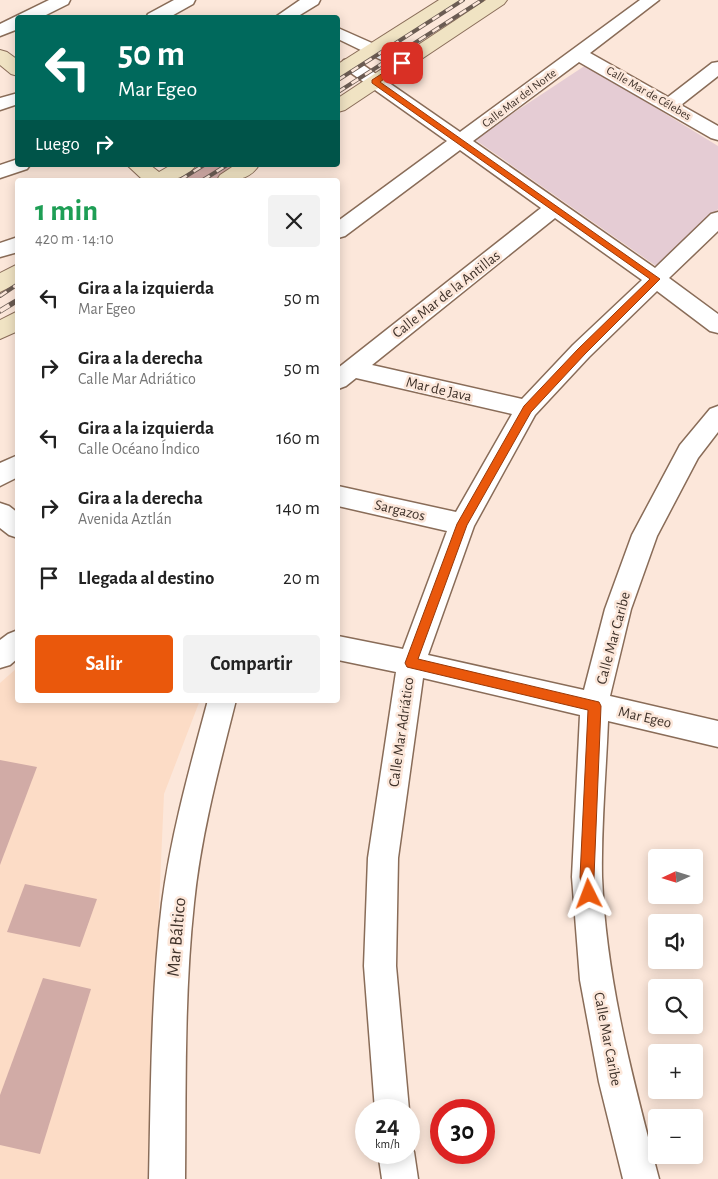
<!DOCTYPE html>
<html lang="es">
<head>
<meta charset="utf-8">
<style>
  body { margin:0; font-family:"Alegreya Sans",sans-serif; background:#f2f2f2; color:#222; height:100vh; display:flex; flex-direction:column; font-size:19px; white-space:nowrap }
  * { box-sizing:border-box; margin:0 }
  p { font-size:16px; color:#767676 }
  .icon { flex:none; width:28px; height:28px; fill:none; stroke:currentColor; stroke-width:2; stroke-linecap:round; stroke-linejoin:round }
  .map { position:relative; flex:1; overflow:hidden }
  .details { position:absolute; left:15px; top:178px; width:325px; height:525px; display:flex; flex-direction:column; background:#fff; border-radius:5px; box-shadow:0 2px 12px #0003 }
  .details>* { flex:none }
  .banner { position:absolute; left:15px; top:15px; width:325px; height:152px; border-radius:5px; box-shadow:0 2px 12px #0003; background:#00695c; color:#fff; overflow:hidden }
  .needle { width:32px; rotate:266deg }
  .controls { position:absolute; left:648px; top:849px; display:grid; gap:10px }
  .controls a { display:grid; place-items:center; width:55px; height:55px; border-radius:5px; background:#fff; box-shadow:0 2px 12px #0003; font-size:25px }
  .speed { position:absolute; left:355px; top:1099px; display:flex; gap:10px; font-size:25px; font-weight:700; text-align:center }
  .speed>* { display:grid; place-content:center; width:65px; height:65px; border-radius:50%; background:#fff; box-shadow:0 2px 12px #0003; line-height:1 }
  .speed small { font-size:12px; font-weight:400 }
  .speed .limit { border:8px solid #d22; background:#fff; color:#111 }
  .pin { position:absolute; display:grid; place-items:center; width:42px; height:42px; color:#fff; margin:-21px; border-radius:10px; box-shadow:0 2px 8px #0006 }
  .me { position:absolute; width:55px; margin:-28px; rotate:357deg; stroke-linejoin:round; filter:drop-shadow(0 0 4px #0008) }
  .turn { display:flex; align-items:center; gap:18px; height:105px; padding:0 20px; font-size:22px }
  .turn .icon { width:65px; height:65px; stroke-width:2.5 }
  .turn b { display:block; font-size:35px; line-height:42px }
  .then { display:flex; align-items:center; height:48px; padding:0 20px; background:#0003; gap:10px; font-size:19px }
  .round { display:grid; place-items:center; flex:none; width:52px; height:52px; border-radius:5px; background:#f2f2f2 }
  .summary { display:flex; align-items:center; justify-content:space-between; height:85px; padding:0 20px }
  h1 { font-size:30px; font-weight:600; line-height:38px; color:#1e9e55 }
  .button { display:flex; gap:10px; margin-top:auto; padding:10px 20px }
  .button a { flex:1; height:58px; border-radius:5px; background:#ea580c; color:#fff; font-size:20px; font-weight:600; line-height:58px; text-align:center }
  .button a+a { background:#f2f2f2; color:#222 }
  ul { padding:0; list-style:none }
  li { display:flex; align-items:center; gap:15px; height:70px; padding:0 20px }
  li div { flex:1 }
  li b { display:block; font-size:19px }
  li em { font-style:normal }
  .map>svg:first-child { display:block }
</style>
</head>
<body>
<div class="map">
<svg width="718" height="1179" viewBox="0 0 718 1179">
  <rect width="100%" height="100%" fill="#fce7da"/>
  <polygon fill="#fcdcc6" points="17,668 18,700 200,700 164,794 147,1179 0,1179 0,683"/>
  <polygon fill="#e5ccd4" points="586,65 718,146 718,209 656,266 474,139"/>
  <g fill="#d1aba6">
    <polygon points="180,165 247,165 224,180 157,180"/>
    <polygon points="0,760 37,767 0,865"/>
    <polygon points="25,884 97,899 80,947 7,932"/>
    <polygon points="43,978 91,989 40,1154 0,1145 0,1095"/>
  </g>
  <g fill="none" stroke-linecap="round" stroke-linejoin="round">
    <g stroke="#896c58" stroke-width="3">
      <g id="street">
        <polygon points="49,0 70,0 68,4 40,18 18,18 18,29 0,36 0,24"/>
        <polygon points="174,0 195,0 193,4 168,18 146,18 148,14"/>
        <polygon points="300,0 320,0 318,4 295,18 274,18"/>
        <path d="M 640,0 L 659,0 L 590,53 L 668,97 L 712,63 L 718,62 L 718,76 L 681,105 L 718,126 L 718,140 L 711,138 L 579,62 L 473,141 L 655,268 L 711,214 L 718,212 L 718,231 L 669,278 L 718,314 L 718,333 L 710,331 L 657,291 L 589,357 L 535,415 L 474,526 L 428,655 L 584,690 L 605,609 L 632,535 L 680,445 L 710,409 L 718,406 L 718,432 L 698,458 L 657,536 L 631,609 L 610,696 L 718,721 L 718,747 L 608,721 C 606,773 601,826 602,877 C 606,980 633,1080 659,1179 L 623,1179 L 599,1082 L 580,980 L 572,877 L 580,715 L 423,678 L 398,858 L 396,966 L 409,1110 L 375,1110 L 364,966 L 368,858 L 396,672 L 338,660 L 338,636 L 403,649 L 447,531 L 338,506 L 338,486 L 456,512 L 512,414 L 356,378 L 346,386 L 338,389 L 338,368 L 541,208 L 460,150 L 345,236 L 338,238 L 338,221 L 447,141 L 344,68 L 341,64 L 344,60 L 350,59 L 356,60 L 460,132 ZM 555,218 L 642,280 L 573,345 L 522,399 L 372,365 Z"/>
        <polygon points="338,28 408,59 411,63 408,67 402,68 396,67 338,39"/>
        <polygon points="18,93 18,104 0,110 0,98"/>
        <polygon points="18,159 18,165 30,165 27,169 0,178 0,165"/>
        <polygon points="18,237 18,252 0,257 0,243"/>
        <polygon points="18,455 18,477 0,486 0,463"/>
        <polygon points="0,503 9,506 18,513 18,538 9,535 0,528"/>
        <polygon points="18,630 18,658 10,665 0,668 0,640 8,634"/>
        <path d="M 208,700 L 236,700 C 219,767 201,834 194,903 C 184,995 186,1087 185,1179 L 149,1179 C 151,1087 151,994 162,903 C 171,834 190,767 208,700 Z"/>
        <polygon points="409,1140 414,1152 418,1179 382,1179 378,1152 409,1152"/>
      </g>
    </g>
    <g stroke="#896c58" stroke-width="2">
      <g id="secondary">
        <polygon points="439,0 460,0 457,4 345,76 338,78 338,64"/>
        <polygon points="486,0 507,0 504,4 345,110 338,112 338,98"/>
        <polygon points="0,50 7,52 18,60 18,76 11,74 0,65"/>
        <path d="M 127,165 L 150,165 L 159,172 L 171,165 L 196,165 C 184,183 162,180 143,180 Z"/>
        <path d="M 235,165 L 259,165 C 249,181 234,180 217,180 L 220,175 Z"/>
        <polygon points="18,264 18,283 0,292 0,273"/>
        <polygon points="18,311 18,331 0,339 0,320"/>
      </g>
    </g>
    <use href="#street" fill="#fff" fill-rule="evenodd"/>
    <use href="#secondary" fill="#f0e3c3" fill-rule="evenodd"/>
    <g stroke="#6b5c53" stroke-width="4">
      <g id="rail-far1">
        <polyline points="338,80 463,0"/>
        <polyline points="338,92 482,0"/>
        <polyline points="180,180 204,165"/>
        <polyline points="203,180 227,165"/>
        <polyline points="0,296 18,284"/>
      </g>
    </g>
    <g stroke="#6b5c53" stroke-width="5.5">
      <polyline id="rail" points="0,311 18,300"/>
    </g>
    <use href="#rail-far1" stroke="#fce7da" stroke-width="2.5" stroke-dasharray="8" stroke-linecap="butt"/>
    <use href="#rail" stroke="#fce7da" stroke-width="4" stroke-dasharray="11" stroke-linecap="butt"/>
  </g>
  <polygon fill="#ea580c" stroke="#983908" points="400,62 406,63 380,82 660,279 585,354 531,412 467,525 418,659 599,702 601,706 594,877 595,894 593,899 589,901 584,899 580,877 588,710 411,668 407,667 405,663 457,524 524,406 578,349 650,279 372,83 372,80"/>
  <g text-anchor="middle" stroke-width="5" stroke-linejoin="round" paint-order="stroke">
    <g font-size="12" fill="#3e3129" stroke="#fce7da">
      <text transform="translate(649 93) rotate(30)" y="4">Calle Mar de Célebes</text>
      <text transform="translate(519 98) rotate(-37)" y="4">Calle Mar del Norte</text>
    </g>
    <g font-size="15" fill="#3e3129" stroke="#fce7da">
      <text transform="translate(446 294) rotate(-38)" y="5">Calle Mar de la Antillas</text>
      <text transform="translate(439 389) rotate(13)" y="5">Mar de Java</text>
      <text transform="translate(400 510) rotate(13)" y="5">Sargazos</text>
      <text transform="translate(613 638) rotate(-75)" y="5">Calle Mar Caribe</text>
      <text transform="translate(645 717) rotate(13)" y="5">Mar Egeo</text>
      <text transform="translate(401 732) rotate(-82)" y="5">Calle Mar Adriático</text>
      <text transform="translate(608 1039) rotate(79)" y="5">Calle Mar Caribe</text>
    </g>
    <g font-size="18" fill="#3e3129" stroke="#fce7da">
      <text transform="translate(176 937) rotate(-85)" y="6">Mar Báltico</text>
    </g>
  </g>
</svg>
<div class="controls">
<a><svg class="needle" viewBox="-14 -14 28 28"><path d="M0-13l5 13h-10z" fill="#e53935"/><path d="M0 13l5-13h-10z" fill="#767676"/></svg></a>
<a><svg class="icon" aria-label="sound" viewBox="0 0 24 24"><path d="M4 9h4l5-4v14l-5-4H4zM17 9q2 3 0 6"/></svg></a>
<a><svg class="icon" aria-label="search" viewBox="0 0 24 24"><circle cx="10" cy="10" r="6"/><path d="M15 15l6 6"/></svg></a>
<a>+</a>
<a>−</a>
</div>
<div class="speed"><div>24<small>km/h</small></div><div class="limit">30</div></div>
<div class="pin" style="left:402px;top:63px;background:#d93025"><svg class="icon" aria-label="arrive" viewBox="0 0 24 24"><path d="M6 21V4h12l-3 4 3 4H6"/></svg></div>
<svg class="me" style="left:589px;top:894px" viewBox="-20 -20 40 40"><path d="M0-17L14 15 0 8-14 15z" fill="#ea580c" stroke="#fff" stroke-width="4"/></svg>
<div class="banner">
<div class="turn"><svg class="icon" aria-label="left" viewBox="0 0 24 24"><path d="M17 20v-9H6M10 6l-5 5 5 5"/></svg><div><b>50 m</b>Mar Egeo</div></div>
<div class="then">Luego<svg class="icon" aria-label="right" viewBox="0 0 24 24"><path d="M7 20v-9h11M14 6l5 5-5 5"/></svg></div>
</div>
<section class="details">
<div class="summary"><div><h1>1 min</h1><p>420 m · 14:10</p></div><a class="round"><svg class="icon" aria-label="close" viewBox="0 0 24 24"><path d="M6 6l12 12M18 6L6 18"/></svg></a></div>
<ul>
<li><svg class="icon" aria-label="left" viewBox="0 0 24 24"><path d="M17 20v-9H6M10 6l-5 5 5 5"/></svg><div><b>Gira a la izquierda</b><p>Mar Egeo</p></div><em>50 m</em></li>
<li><svg class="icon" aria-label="right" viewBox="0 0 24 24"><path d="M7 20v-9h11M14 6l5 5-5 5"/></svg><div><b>Gira a la derecha</b><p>Calle Mar Adriático</p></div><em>50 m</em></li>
<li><svg class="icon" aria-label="left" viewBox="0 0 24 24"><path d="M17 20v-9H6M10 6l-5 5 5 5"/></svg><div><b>Gira a la izquierda</b><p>Calle Océano Índico</p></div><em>160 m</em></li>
<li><svg class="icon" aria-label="right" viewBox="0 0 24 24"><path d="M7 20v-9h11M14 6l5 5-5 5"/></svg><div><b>Gira a la derecha</b><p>Avenida Aztlán</p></div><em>140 m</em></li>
<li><svg class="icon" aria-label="arrive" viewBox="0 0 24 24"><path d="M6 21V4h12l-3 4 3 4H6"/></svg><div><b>Llegada al destino</b></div><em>20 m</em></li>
</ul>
<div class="button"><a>Salir</a><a>Compartir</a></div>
</section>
</div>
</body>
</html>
